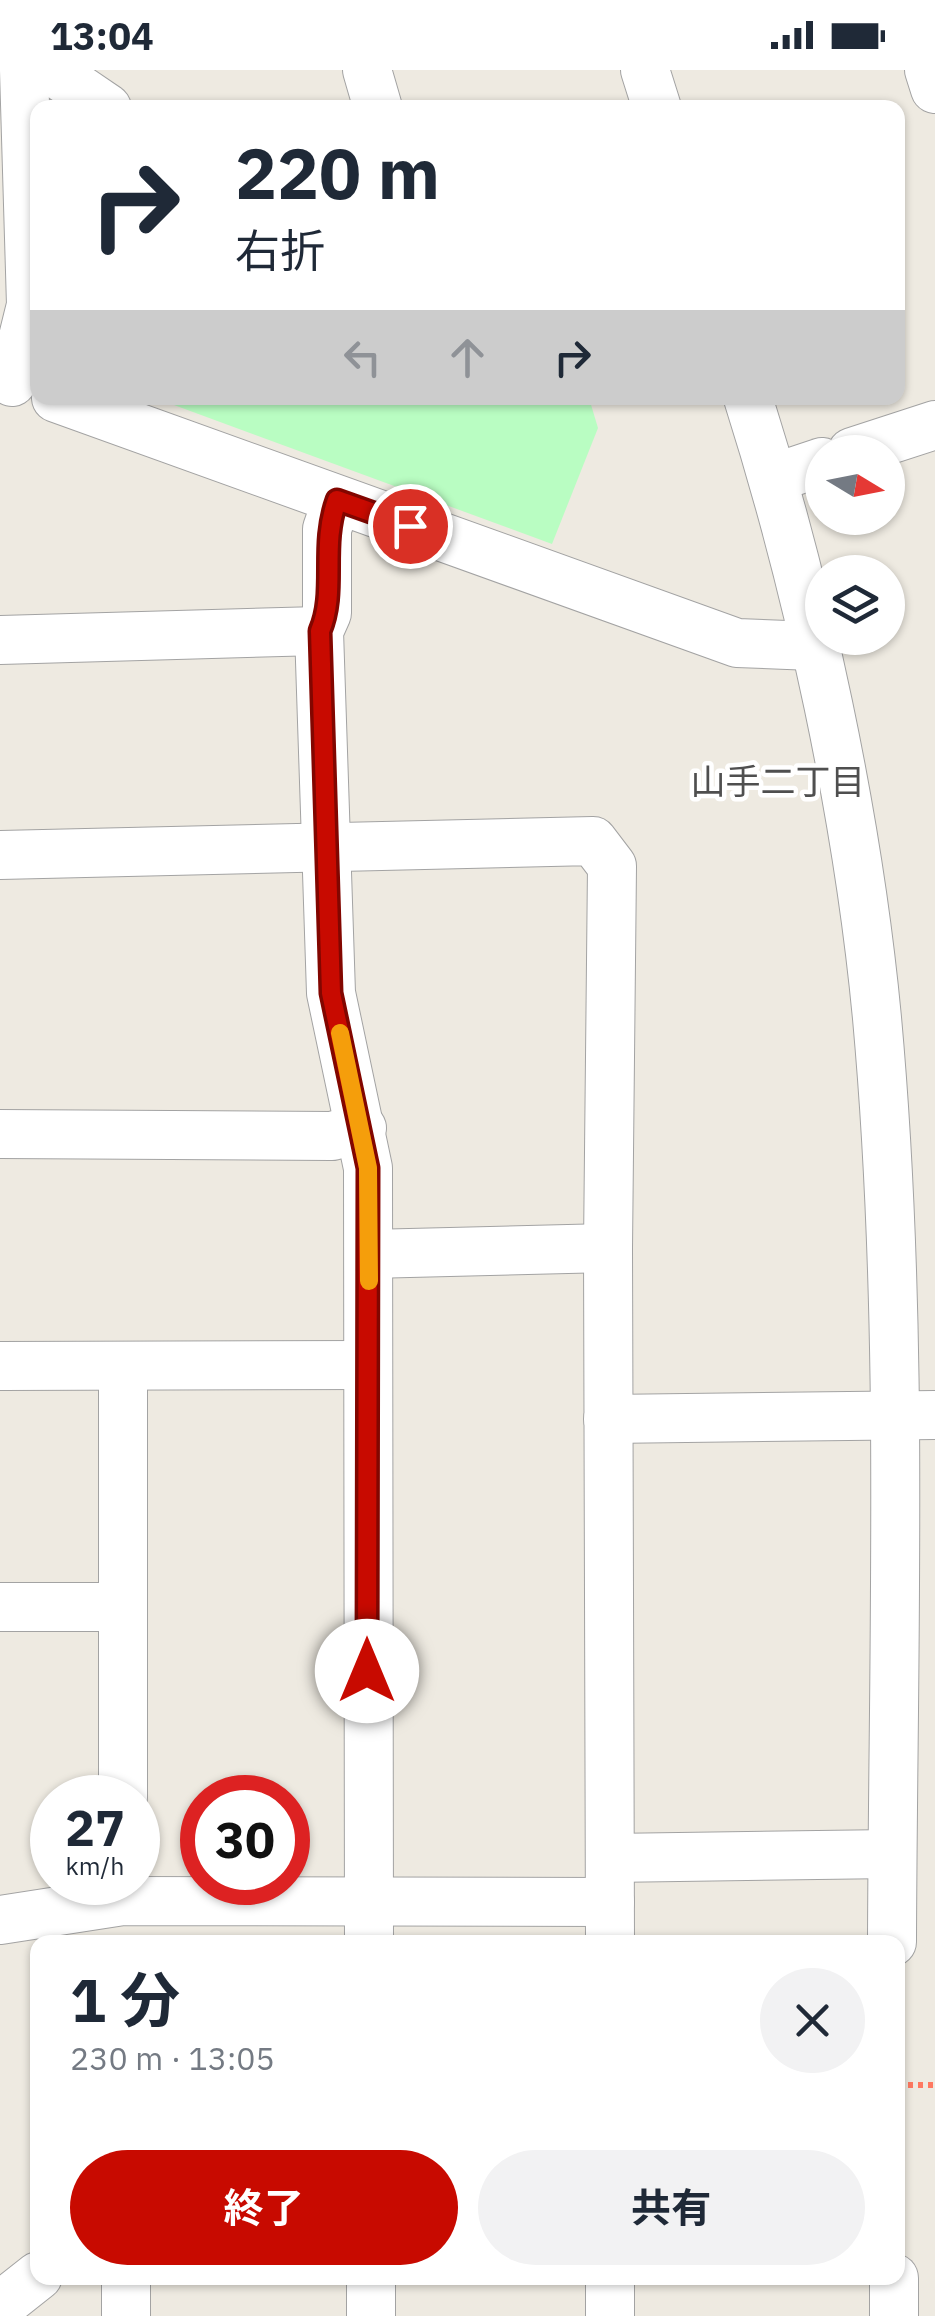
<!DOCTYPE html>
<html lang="ja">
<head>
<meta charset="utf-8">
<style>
  body { margin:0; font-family:"IBM Plex Sans","Noto Sans JP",sans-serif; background:#f2f2f3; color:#1f2937; height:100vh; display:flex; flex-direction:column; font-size:38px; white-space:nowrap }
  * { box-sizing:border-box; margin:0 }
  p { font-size:32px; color:#747a83 }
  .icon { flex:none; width:55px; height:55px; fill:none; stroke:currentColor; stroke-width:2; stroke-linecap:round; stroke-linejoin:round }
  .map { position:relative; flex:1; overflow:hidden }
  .panel { position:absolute; left:30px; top:1865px; width:875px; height:350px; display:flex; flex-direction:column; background:#fff; border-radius:20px; box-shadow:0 2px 8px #0004 }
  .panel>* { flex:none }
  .hud { position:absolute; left:30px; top:30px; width:875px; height:305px; border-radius:20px; box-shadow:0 2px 8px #0004; background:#fff; color:#1f2937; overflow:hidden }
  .needle { width:65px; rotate:100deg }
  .tools { position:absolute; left:805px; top:365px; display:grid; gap:20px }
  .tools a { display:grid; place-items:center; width:100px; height:100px; border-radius:50%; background:#fff; box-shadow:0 2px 8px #0004; font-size:50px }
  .speed { position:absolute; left:30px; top:1705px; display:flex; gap:20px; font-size:50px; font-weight:700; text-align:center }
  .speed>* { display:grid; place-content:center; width:130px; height:130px; border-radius:50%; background:#fff; box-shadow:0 2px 8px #0004; line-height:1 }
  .speed small { font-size:25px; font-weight:400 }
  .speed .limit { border:15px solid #d22; background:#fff; color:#111 }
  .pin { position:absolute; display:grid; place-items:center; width:85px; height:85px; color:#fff; margin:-42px; border:5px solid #fff; border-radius:50%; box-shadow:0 2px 10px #0007 }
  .me { position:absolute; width:110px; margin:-55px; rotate:0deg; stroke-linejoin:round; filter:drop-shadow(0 0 8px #0008) }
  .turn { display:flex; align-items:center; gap:35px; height:210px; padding:0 40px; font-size:45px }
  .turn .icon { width:130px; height:130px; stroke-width:2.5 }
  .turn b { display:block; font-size:70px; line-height:85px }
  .lanes { display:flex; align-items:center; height:95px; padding:0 40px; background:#0003; justify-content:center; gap:50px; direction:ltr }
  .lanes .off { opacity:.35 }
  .round { display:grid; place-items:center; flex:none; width:105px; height:105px; border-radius:52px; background:#f2f2f3 }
  .summary { display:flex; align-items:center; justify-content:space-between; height:170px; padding:0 40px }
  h1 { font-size:60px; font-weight:700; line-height:75px }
  .button { display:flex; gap:20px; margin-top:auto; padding:20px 40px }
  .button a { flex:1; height:115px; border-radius:60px; background:#c80a00; color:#fff; font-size:40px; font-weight:700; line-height:115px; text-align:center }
  .button a+a { background:#f2f2f3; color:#1f2937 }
  .status { display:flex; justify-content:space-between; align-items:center; height:70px; padding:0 50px; background:#fff; direction:ltr }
  .status svg { height:28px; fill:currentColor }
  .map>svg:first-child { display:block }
</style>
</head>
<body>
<div class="status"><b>13:04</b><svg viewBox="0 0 49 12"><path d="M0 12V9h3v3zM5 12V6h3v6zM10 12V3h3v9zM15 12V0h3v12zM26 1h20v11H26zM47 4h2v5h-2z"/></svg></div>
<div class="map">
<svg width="935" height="2246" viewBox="0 0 935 2246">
  <rect width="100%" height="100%" fill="#eeeae1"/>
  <polygon fill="#b9fdc2" points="155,328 589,328 598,358 552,474"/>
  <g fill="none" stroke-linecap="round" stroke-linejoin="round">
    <g stroke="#a3a3a3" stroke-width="50">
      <g id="minor">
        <polyline points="51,0 107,38"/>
        <polyline points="367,0 378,38"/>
        <polyline points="645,0 657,38"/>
        <polyline points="929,0 935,19"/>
        <polyline points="12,312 31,235 24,0"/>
        <polyline points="56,328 737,573 813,576"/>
        <path d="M 748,328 C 809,520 858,747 877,948 C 905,1255 893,1565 892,1872"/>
        <polyline points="852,382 935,355"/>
        <polyline points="774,408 822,392"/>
        <polyline points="337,430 327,459 327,543 319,561 331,923 368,1098 369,1872"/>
        <polyline points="0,570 319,561"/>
        <polyline points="0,785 593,771 612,796 608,1178 610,1872"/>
        <polyline points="0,1064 332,1066 362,1058"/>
        <polyline points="369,1184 608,1178"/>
        <polyline points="0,1296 368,1295"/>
        <polyline points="123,1298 123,1728"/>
        <polyline points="608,1349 935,1345"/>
        <polyline points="0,1537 122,1537"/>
        <polyline points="610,1788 892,1784"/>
        <polyline points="0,1850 123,1831 610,1832"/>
        <polyline points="894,2208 894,2246"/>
        <polyline points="0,2236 38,2206"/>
        <polyline points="126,2246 126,2208"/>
        <polyline points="371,2246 371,2208"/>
        <polyline points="610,2246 610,2208"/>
      </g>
    </g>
    <polyline stroke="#ff7961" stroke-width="6" stroke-dasharray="5 5" stroke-linecap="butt" points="898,2015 935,2015"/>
    <use href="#minor" stroke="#fff" stroke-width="48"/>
  </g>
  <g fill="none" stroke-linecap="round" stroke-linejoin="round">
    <g stroke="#820600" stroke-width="25">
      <path id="route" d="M 367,1601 L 368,1098 L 331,923 L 320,561 C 337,521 320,477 337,430 L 410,456"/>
    </g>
    <use href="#route" stroke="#c80a00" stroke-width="18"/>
    <polyline stroke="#f59e0b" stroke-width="18" points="340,963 368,1098 369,1211"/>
  </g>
  <g text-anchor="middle" stroke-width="9" stroke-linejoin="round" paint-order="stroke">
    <g font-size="35" fill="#4f4f4f" stroke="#fff">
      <text x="778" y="724">山手二丁目</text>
    </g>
  </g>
</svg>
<div class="tools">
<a><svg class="needle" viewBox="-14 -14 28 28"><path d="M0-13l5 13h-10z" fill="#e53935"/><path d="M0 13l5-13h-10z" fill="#747a83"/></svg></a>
<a><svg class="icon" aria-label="layers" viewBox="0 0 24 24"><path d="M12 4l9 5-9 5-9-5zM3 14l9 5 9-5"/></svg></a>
</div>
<div class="speed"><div>27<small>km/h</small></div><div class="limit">30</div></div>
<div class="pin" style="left:410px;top:456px;background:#d93025"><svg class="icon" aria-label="arrive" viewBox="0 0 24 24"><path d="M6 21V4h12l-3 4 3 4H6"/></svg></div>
<svg class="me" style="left:367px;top:1601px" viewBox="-20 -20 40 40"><circle r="19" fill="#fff"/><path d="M0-13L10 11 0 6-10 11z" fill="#c80a00"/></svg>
<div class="hud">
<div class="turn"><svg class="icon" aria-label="right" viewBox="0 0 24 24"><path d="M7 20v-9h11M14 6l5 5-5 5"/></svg><div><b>220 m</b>右折</div></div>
<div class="lanes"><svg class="icon off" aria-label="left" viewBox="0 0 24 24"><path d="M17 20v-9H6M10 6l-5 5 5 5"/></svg><svg class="icon off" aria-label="ahead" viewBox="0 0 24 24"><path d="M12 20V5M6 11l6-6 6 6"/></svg><svg class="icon" aria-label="right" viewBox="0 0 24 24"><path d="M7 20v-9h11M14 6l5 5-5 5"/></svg></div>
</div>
<section class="panel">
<div class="summary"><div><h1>1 分</h1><p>230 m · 13:05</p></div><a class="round"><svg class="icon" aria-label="close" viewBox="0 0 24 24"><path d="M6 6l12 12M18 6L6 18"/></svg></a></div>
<div class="button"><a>終了</a><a>共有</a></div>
</section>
</div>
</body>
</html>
